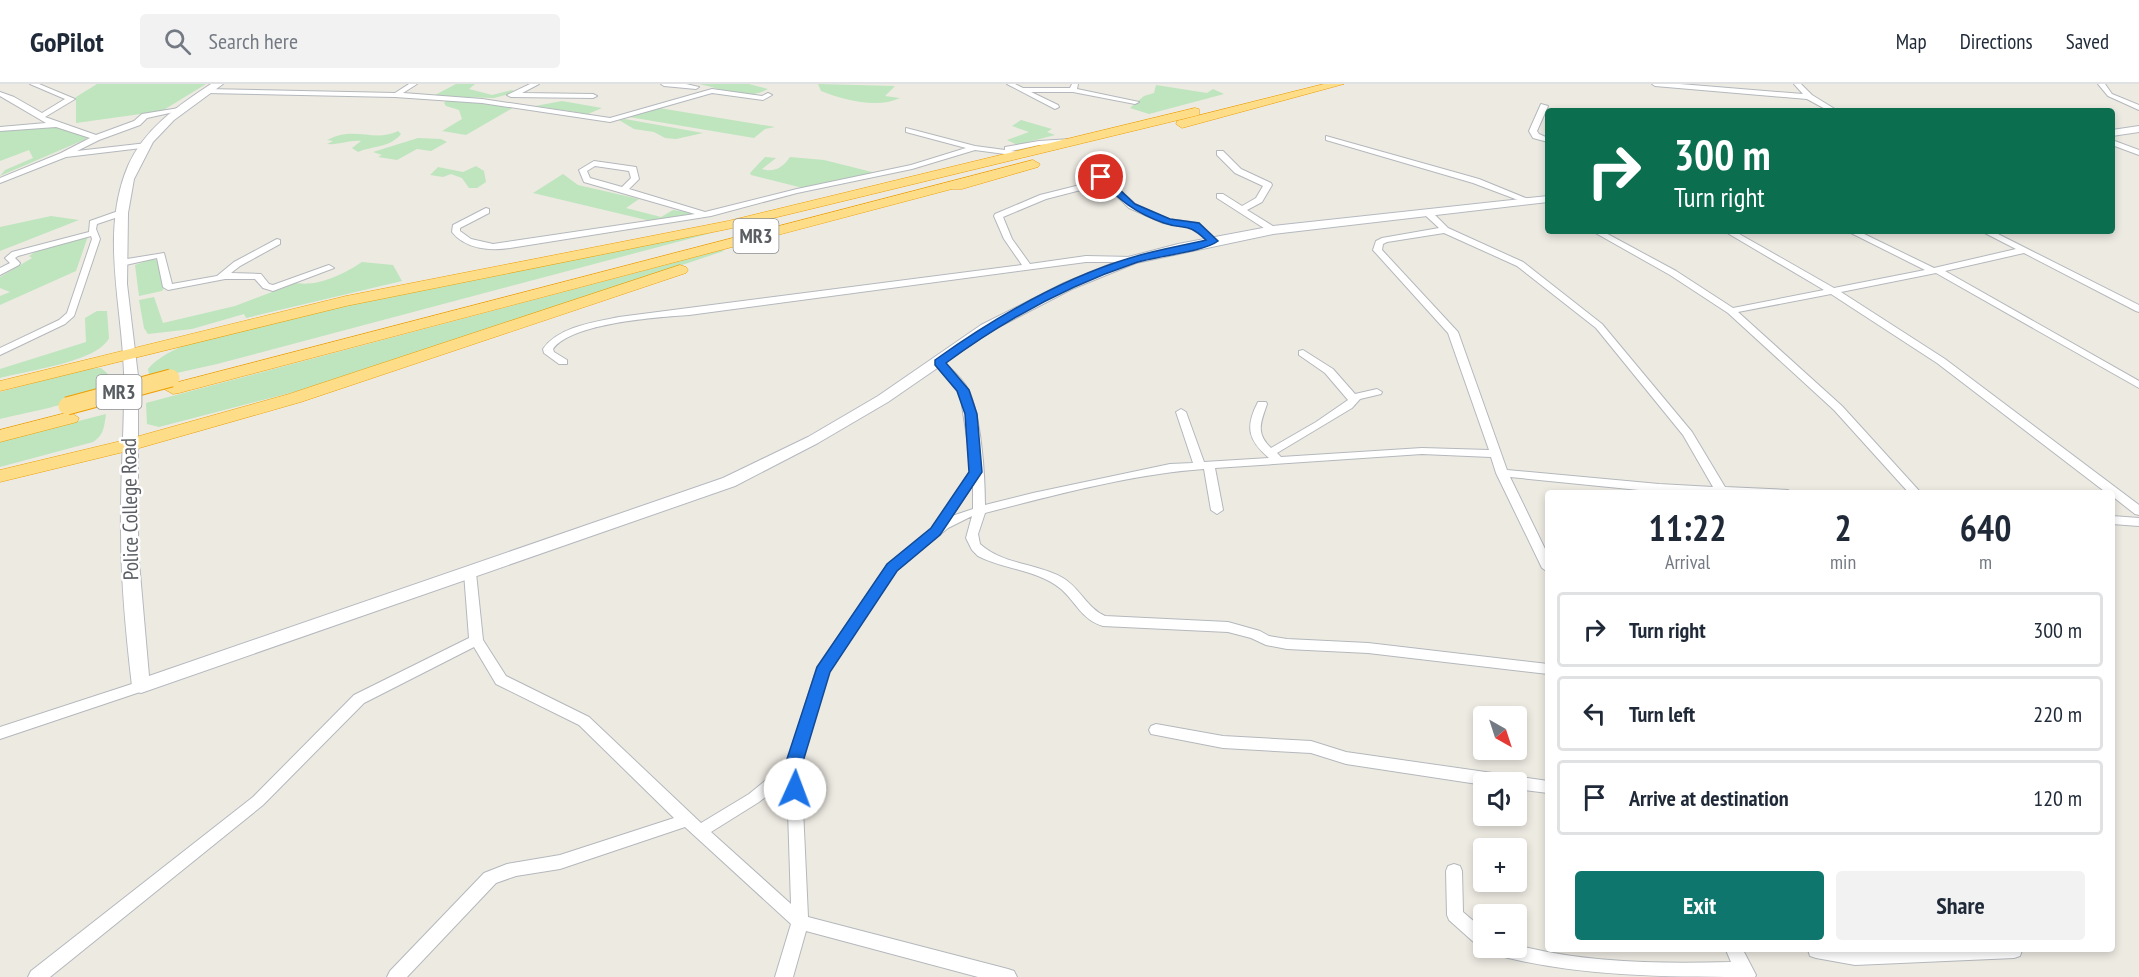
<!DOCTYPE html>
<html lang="en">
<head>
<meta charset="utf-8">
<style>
  body { margin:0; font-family:"PT Sans Narrow",sans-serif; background:#f2f2f3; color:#1f2937; height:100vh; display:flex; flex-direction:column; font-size:22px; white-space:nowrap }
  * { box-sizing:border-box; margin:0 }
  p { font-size:20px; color:#747a83 }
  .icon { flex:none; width:33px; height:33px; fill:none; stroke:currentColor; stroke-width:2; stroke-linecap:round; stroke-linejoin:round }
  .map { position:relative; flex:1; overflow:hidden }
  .sheet { position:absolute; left:1545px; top:406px; width:570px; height:462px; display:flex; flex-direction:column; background:#fff; border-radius:6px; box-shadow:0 3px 9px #0003 }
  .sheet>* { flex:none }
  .banner { position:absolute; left:1545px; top:24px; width:570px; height:126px; border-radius:6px; box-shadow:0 3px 9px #0003; background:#0b6e4f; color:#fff; overflow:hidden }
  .needle { width:39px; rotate:141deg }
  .tools { position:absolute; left:1473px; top:622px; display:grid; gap:12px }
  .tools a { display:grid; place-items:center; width:54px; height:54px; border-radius:6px; background:#fff; box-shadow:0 3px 9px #0003; font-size:30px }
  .pin { position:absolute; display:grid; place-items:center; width:51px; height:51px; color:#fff; margin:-26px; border:3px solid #fff; border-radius:50%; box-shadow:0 2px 6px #0007 }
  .me { position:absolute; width:66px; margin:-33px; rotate:2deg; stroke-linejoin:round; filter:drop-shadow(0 0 4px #0008) }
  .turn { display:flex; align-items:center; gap:21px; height:126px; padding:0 30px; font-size:27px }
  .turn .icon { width:78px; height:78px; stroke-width:2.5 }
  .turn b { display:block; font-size:42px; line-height:51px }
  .eta { display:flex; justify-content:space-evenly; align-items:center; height:102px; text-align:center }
  .eta b { font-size:36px; font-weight:700; line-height:42px }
  .action { display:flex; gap:12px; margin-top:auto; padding:12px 30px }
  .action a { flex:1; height:69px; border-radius:6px; background:#0f766e; color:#fff; font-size:24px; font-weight:700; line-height:69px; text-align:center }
  .action a+a { background:#f2f2f3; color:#1f2937 }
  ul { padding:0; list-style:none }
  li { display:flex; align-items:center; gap:18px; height:75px; margin:0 12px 9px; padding:0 18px; border:3px solid #e0e1e3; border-radius:6px }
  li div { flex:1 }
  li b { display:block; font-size:22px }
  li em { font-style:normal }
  header { display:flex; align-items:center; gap:36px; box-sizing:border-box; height:84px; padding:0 30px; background:#fff; border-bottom:2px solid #e0e1e3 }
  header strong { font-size:28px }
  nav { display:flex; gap:33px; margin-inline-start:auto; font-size:21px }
  .search { width:420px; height:54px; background:#f2f2f3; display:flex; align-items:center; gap:15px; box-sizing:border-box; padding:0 21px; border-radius:6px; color:#747a83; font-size:22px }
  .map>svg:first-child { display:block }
</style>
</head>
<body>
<header>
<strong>GoPilot</strong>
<div class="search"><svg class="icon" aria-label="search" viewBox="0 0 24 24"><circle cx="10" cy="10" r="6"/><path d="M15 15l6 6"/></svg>Search here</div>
<nav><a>Map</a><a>Directions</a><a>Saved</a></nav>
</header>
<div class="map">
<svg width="2139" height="893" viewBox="0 0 2139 893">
  <rect width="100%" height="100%" fill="#edeae2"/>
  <g fill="#bee5bd">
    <polygon points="97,0 206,0 162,27 76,39 76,13"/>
    <polygon points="456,0 475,0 469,5 492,11 512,6 516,8 494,14 433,12"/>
    <path d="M 699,0 L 749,0 L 768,5 C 744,18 724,5 699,0 Z"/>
    <path d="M 818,0 L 895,2 L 885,12 L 900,14 C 877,25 844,16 821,7 Z"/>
    <polygon points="1156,1 1207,9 1213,5 1224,10 1149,30 1130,24 1144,12 1154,9"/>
    <polygon points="447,16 516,22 466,51 442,47 462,35 459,26 446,22 444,19"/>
    <polygon points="562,17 602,24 588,30 535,22"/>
    <polygon points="659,24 775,43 765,45 754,54 629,33"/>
    <polygon points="625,35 703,49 676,55 665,54 654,48 634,45 619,36"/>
    <polygon points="1021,36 1052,45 1047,48 1055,51 1017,61 1007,56 1029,48 1012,42"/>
    <polygon points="58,43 87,52 86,55 0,92 5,86 33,74 29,66 0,77 0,47"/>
    <path d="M 398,47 L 401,50 C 390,64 371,62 358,68 L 352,64 L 361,57 C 349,56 340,61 327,60 L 333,57 L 327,56 C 355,41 373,59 398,47 Z"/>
    <polygon points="418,54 441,55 447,58 431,67 417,65 397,76 378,73 382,71 373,68"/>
    <path d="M 765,73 L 776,74 L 762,85 C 775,89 783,83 790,73 L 824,76 L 880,90 L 803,104 L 751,91 L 750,89 Z"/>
    <polygon points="476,82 484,87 486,98 477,104 469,104 462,94 451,90 443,93 430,91 438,83 463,88"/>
    <polygon points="563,90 578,101 639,115 626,124 661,133 673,126 701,130 659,139 533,109"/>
    <polygon points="51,132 79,136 0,167 0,143"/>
    <path d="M 715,148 L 217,280 L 150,295 L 148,285 C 177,250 281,236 327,226 C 455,197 585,173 715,148 Z"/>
    <polygon points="88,152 76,187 0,221 0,212 10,208 0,204 0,193 32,174 29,172 40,165"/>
    <polygon points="722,166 724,167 317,302 159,343 147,340 146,319"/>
    <polygon points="152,175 159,176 164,204 162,207 139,212 135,181"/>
    <path d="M 362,178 L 393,181 L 402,197 L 246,234 L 244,230 L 192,245 L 148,250 L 144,244 L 139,216 L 154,213 L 163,239 L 235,222 L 296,199 C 318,203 344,190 362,178 Z"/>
    <path d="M 97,227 L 107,227 L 109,254 C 98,278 25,287 0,294 L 0,285 L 86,258 L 85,234 Z"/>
    <path d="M 101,284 L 108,290 L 110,297 C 95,318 26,328 0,335 L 0,308 L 86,285 Z"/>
    <path d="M 106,330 C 104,343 104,351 93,358 L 0,383 L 0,357 Z"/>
  </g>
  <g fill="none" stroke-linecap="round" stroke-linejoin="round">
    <g stroke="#b4b8bc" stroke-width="2">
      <g id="street">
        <polygon points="30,0 39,0 75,15 45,33 96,51 134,37 142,30 179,24 183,26 147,34 140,41 99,56 77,67 147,59 150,59 150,63 66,73 0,99 0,94 61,69 90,54 56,43 0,47 0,43 46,39 0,12 0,8 14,13 42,29 65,15"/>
        <polygon points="409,0 417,0 403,9 482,15 610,34 712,5 762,12 768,9 772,11 763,16 712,9 610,38 482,19 395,13 206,9 202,7 206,5 395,9"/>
        <polygon points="530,0 539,0 522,9 593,10 597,12 593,14 511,13 507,11"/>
        <polygon points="661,0 686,0 699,3 696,5 664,2"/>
        <polygon points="1007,0 1015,0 1023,4 1070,4 1072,0 1078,0 1077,5 1139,18 1135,20 1073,8 1031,8 1058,21 1059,23 1055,25"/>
        <polygon points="1652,0 1680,0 1803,10 1794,0 1801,0 1812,11 1838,27 1829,27 1807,15 1655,2"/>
        <polygon points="2098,0 2105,0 2112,10 2139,21 2139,26 2108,12"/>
        <polygon points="1541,20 1548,22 1537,47 1539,50 1548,54 1548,58 1533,54 1529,47"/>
        <path d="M 906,44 L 975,62 L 1005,66 L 1005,63 L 1039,57 L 1071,55 L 1075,57 L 1071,59 L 1039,61 L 1011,67 L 1022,68 L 1022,72 L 1019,72 L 975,66 L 912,85 L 797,109 L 711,132 L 510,164 C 490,167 465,165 452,148 L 453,141 L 486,124 L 489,125 L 489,129 L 460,144 L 460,147 L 471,155 L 493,160 L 695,130 L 584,98 L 579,86 L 594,77 L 636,83 L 639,95 L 629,105 L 705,128 L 797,105 L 911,81 L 966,64 L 906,48 ZM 595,82 L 629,87 L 631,94 L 622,103 L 590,94 L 587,87 Z"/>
        <polygon points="1326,52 1479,95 1533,117 1526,119 1473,99 1326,56"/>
        <polygon points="2112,56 2139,66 2139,71 2112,61"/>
        <polygon points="1217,67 1223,67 1241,85 1271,99 1272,101 1262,118 1247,126 1276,144 1276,148 1270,148 1217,114 1217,110 1223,110 1242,122 1256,114 1263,102 1235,89 1217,71"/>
        <path d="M 1098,91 L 1104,91 L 1135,120 L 1168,135 L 1199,139 L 1217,157 L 1210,159 L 1193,143 L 1163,139 L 1129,124 L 1104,100 L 1046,115 L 1003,133 L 1012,155 L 1030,180 L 1086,172 L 1132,173 L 1135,174 L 1135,178 L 1086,178 L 689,231 C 658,233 571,239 553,265 L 554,268 L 567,276 L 567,280 L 559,280 L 544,269 L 543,265 C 558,243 594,238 619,233 L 1022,181 L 1004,155 L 994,132 L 995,130 L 1040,111 L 1100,96 L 1097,93 Z"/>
        <polygon points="124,125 128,128 127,130 97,140 96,145 100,155 74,232 65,240 0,271 0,264 59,236 67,229 92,155 91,152 18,172 15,174 20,179 19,181 0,191 0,184 10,179 5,174 12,168 89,148 90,137"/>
        <path d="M 1425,127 L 1431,127 L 1448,144 L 1523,178 L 1602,240 L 1692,348 L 1725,403 L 1788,406 L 1793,410 L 1659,408 L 1510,393 L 1548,471 L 1548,488 L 1542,484 L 1496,389 L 1491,373 L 1422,370 L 1215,384 L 1223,426 L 1217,430 L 1211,426 L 1204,385 C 1133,390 1054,411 985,429 L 978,450 L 980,460 C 1003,481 1037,479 1063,494 C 1080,504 1087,524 1105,532 L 1228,538 L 1260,547 L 1269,552 L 1287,555 L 1368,559 L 1548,580 L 1548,590 L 1368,569 L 1287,565 L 1266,561 L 1251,554 L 1228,548 L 1103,542 C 1082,536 1076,518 1061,505 C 1038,486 1003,485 978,472 L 972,466 L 966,454 L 972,432 L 948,444 L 896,487 L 828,588 L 801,681 L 808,833 L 1008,885 L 1014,887 L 1017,893 L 978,893 L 806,847 L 793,893 L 775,893 L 791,840 L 685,743 L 560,785 L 516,792 L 496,799 L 407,893 L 387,893 L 390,887 L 484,789 L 507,780 L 560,771 L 674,734 L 579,641 L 496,600 L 474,563 L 364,619 L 263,721 L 50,893 L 28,893 L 31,887 L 253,713 L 354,611 L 469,554 L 464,489 L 470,485 L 476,489 L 483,556 L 506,592 L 589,633 L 701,739 L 749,710 L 787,679 L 817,583 L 888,481 L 935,442 L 972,386 L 961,315 L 955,301 L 935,281 L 935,277 L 943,277 C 951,285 962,294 968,305 C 981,331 985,391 985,421 L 1033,409 L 1170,380 L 1193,379 L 1176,328 L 1181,325 L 1186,328 L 1204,378 L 1269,374 C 1248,356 1245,343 1258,318 L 1266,318 L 1267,320 C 1261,338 1255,349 1271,364 L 1316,338 L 1348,316 L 1325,289 L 1299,271 L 1299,267 L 1303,266 L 1333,285 L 1355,310 L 1377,305 L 1382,308 L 1381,310 L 1360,315 L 1352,324 L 1277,369 L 1281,373 L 1422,364 L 1489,366 L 1448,249 L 1373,166 L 1376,157 L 1382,154 L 1439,144 L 1425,131 ZM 1444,149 L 1517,182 L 1596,244 L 1683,351 L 1713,403 L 1659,400 L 1507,386 L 1458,248 L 1382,166 L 1383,160 L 1387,158 ZM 973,401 L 973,425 L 952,432 ZM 787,696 L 791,820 L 711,748 L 759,718 Z"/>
        <polygon points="1592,147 1602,147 1676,187 1733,224 1824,206 1724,147 1734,147 1834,204 1925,186 1847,147 1858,147 1934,184 2016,165 1981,147 1992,147 2139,221 2139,228 2136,227 2024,169 1945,187 2139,297 2139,304 1936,189 1841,208 1945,275 2139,421 2139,431 2135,430 2112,412 2112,410 2108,410 1937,279 1831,210 1738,228 1842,322 1922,410 1910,410 1834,326 1728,229 1670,191"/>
        <polygon points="277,155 280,156 280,160 240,182 231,189 261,190 269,200 273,201 326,182 329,181 334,184 273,207 263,204 255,195 225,195 168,206 163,203 157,174 121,182 117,179 121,176 164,169 172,200 217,192 234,178"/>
        <polygon points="2112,432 2139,434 2139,442 2112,440"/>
        <polygon points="141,597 146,598 148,602 146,606 0,655 0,643"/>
        <polygon points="1156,640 1223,652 1311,657 1346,668 1548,697 1548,709 1516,705 1516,699 1484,699 1484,701 1346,680 1311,669 1223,664 1151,650 1149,646 1151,642"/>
        <polygon points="1454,780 1460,782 1462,787 1463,828 1484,846 1484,864 1486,864 1484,865 1478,862 1449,836 1447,831 1446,787 1448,782"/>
        <path d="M 1516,861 C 1586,879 1660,880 1731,878 L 1726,866 L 1743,866 L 1756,891 L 1755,893 C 1669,893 1575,893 1493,870 L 1491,864 L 1516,864 Z"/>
        <polygon points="1808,866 2022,866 2020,872 2014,874 1855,881 1816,874 1810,872"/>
      </g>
    </g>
    <g stroke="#b5b9bf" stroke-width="2">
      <g id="secondary">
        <path d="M 211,0 L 223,0 L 174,36 L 153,58 L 134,95 L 128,129 L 127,200 L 138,292 L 138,466 L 149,592 L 723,394 L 808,353 L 878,312 L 981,241 L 1064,199 L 1128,173 L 1178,160 L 1273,142 L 1548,112 L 1548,118 L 1273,150 L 1136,179 L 1072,205 L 991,247 L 888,318 L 818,359 L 735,402 L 141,609 L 134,607 L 132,602 C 126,551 121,499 121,448 C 120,395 125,342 124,289 C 122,220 100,148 128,82 C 144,45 179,21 211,0 Z"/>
        <polygon points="2139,42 2139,48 2112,52 2112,46"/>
      </g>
    </g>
    <g stroke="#ef9e00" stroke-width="1">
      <g id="highway">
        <polygon points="1324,0 1344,0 1182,44 1176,40 1177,37"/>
        <polygon points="1195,24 1199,25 1199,31 728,145 346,222 0,307 0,297 346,212 728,137"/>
        <polygon points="1033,76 1040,80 1038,83 962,105 952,105 179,309 173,310 164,305 167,301"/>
        <polygon points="680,181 686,183 688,186 686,189 301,318 136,365 0,398 0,386 125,356 289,310"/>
        <polygon points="70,328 79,334 77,338 0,358 0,346"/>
      </g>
    </g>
    <use href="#street" fill="#fff" fill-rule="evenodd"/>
    <use href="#secondary" fill="#fff" fill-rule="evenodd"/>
    <use href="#highway" fill="#fedd88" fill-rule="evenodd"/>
    <g stroke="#ef9e00" stroke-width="19" stroke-linecap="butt">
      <polyline id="highway-bridge" points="67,322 171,294"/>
    </g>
    <use href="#highway-bridge" stroke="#fedd88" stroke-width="17"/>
  </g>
  <path fill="#1a73e8" stroke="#114b97" stroke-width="1.5" d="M 1098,91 L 1104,91 L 1135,120 L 1170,135 L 1199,139 L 1218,157 C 1204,168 1155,172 1135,179 C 1067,202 1003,237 946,279 L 969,306 L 977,330 L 982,388 L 940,451 L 897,487 L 830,588 L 802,681 L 803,705 L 801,710 L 789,710 L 785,681 L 817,583 L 887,480 L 931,444 L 969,388 L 965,330 L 957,307 L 935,281 L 935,276 C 994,234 1060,195 1130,174 C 1155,166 1181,162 1206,156 C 1186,137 1186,147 1164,139 C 1135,129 1120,116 1098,95 Z"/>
  <g text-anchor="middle" stroke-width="5" stroke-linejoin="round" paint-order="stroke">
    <g fill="#fff" stroke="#8c8e92" stroke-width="1.5">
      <rect x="733.5" y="135" width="45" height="34" rx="4.5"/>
      <rect x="96.5" y="291" width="45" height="34" rx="4.5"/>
    </g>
    <g font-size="20" font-weight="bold" fill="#5a5e63">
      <text x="756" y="159">MR3</text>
      <text x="119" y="315">MR3</text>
    </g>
    <g font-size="21" fill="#5a5e63" stroke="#fff">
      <text transform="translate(130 425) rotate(-91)" y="7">Police College Road</text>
    </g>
  </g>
</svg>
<div class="tools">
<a><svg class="needle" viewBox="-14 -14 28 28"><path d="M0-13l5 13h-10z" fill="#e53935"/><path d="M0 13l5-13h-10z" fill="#747a83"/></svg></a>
<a><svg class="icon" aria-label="sound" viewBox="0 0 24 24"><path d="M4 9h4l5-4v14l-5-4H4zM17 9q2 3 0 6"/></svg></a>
<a>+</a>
<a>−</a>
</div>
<div class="pin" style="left:1101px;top:93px;background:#d93025"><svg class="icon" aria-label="arrive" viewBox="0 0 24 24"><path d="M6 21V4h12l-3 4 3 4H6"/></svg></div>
<svg class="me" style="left:795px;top:705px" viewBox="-20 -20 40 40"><circle r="19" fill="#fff"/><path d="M0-13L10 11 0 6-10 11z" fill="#1a73e8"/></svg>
<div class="banner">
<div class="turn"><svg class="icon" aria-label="right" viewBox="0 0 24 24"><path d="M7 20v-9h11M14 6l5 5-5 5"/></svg><div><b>300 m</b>Turn right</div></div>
</div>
<section class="sheet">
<div class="eta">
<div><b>11:22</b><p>Arrival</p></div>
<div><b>2</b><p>min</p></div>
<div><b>640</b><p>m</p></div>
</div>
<ul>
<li><svg class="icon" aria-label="right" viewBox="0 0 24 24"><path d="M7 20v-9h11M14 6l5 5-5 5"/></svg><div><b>Turn right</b></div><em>300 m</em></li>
<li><svg class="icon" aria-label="left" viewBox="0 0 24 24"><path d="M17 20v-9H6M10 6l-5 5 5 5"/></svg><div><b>Turn left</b></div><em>220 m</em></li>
<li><svg class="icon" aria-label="arrive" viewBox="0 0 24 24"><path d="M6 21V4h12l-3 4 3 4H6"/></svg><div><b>Arrive at destination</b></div><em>120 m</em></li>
</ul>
<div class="action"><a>Exit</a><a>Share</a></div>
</section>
</div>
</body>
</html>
